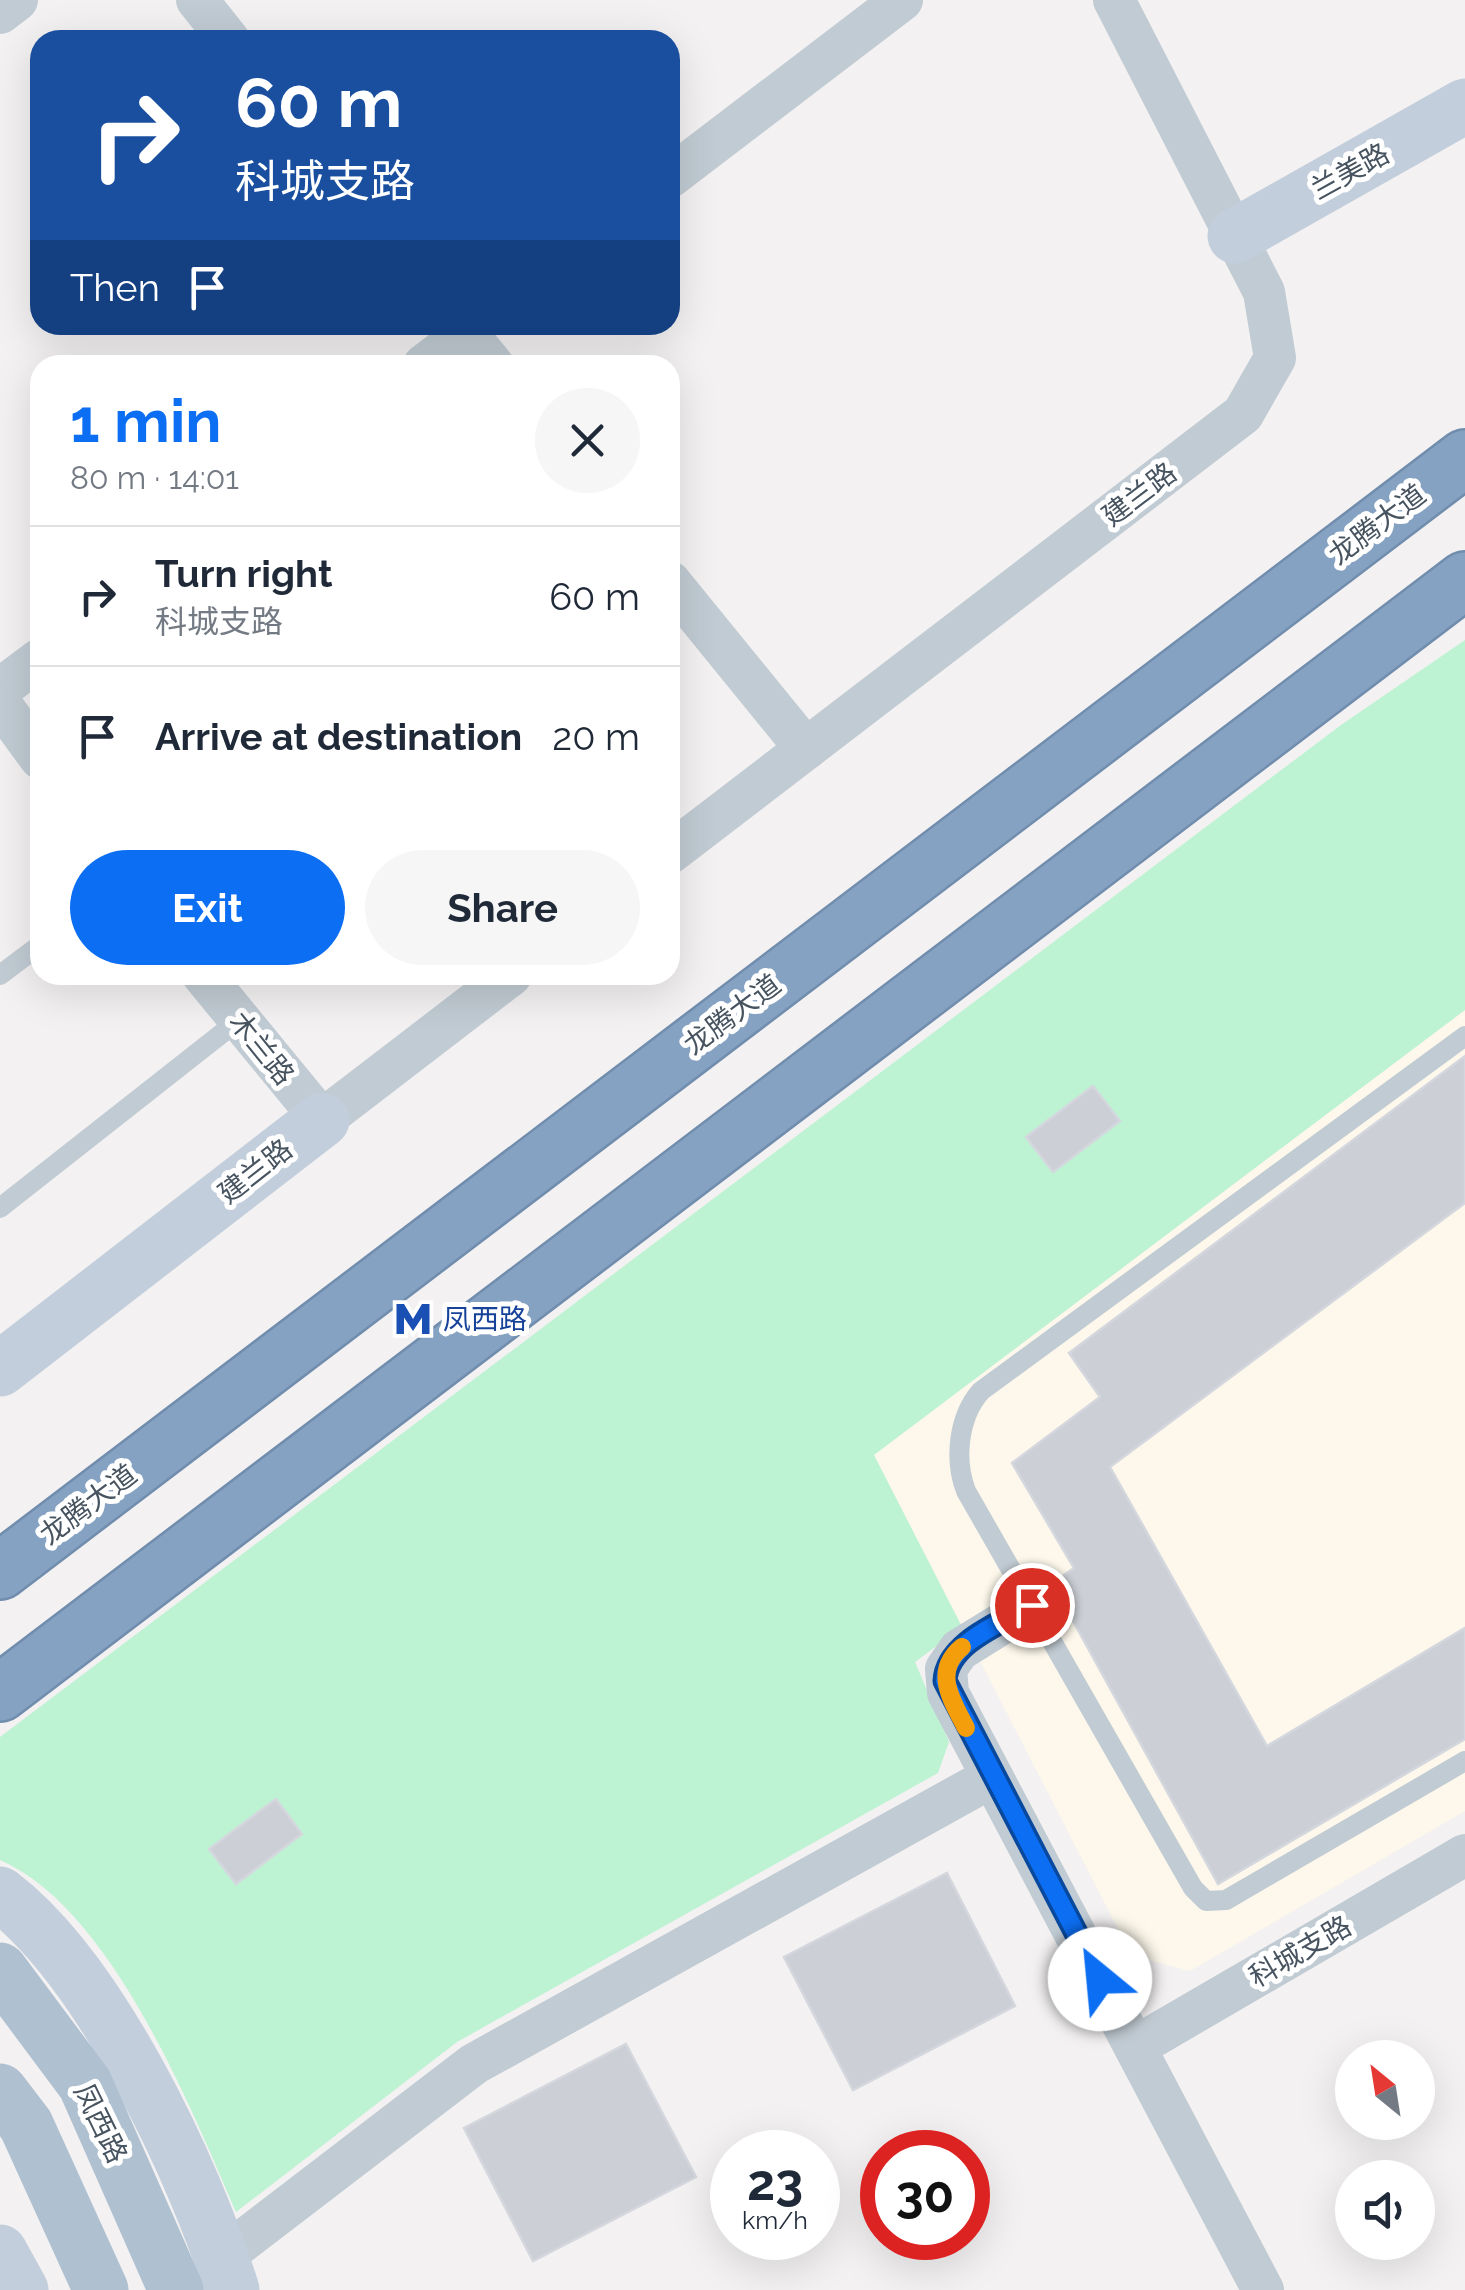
<!DOCTYPE html>
<html lang="en">
<head>
<meta charset="utf-8">
<style>
  body { margin:0; font-family:Raleway,"Noto Sans SC",sans-serif; background:#f6f6f7; color:#1f2937; height:100vh; display:flex; flex-direction:column; font-size:38px; white-space:nowrap }
  * { box-sizing:border-box; margin:0 }
  p { font-size:32px; color:#747a83 }
  .icon { flex:none; width:55px; height:55px; fill:none; stroke:currentColor; stroke-width:2; stroke-linecap:round; stroke-linejoin:round }
  .map { position:relative; flex:1; overflow:hidden }
  .drawer { position:absolute; left:30px; top:355px; width:650px; height:630px; display:flex; flex-direction:column; background:#fff; border-radius:30px; box-shadow:0 10px 40px #0002 }
  .drawer>* { flex:none }
  .banner { position:absolute; left:30px; top:30px; width:650px; height:305px; border-radius:30px; box-shadow:0 10px 40px #0002; background:#1a4fa0; color:#fff; overflow:hidden }
  .needle { width:65px; rotate:330deg }
  .buttons { position:absolute; left:1335px; top:2040px; display:grid; gap:20px }
  .buttons a { display:grid; place-items:center; width:100px; height:100px; border-radius:50%; background:#fff; box-shadow:0 10px 40px #0002; font-size:50px }
  .speed { position:absolute; left:710px; top:2130px; display:flex; gap:20px; font-size:50px; font-weight:700; text-align:center }
  .speed>* { display:grid; place-content:center; width:130px; height:130px; border-radius:50%; background:#fff; box-shadow:0 10px 40px #0002; line-height:1 }
  .speed small { font-size:25px; font-weight:400 }
  .speed .limit { border:15px solid #d22; background:#fff; color:#111 }
  .pin { position:absolute; display:grid; place-items:center; width:85px; height:85px; color:#fff; margin:-42px; border:5px solid #fff; border-radius:50%; box-shadow:0 2px 10px #0007 }
  .me { position:absolute; width:110px; margin:-55px; rotate:332deg; stroke-linejoin:round; filter:drop-shadow(0 0 8px #0008) }
  .turn { display:flex; align-items:center; gap:35px; height:210px; padding:0 40px; font-size:45px }
  .turn .icon { width:130px; height:130px; stroke-width:2.5 }
  .turn b { display:block; font-size:70px; line-height:85px }
  .then { display:flex; align-items:center; height:95px; padding:0 40px; background:#0003; gap:20px; font-size:38px }
  .round { display:grid; place-items:center; flex:none; width:105px; height:105px; border-radius:52px; background:#f6f6f7 }
  .overview { display:flex; align-items:center; justify-content:space-between; height:170px; padding:0 40px }
  h1 { font-size:60px; font-weight:700; line-height:75px; color:#0c6ef2 }
  .primary-button { display:flex; gap:20px; margin-top:auto; padding:20px 40px }
  .primary-button a { flex:1; height:115px; border-radius:60px; background:#0c6ef2; color:#fff; font-size:40px; font-weight:700; line-height:115px; text-align:center }
  .primary-button a+a { background:#f6f6f7; color:#1f2937 }
  ul { padding:0; list-style:none }
  li { display:flex; align-items:center; gap:30px; height:140px; padding:0 40px; border-top:2px solid #e0e1e3 }
  li div { flex:1 }
  li b { display:block; font-size:38px }
  li em { font-style:normal }
  .map>svg:first-child { display:block }
</style>
</head>
<body>
<div class="map">
<svg width="1465" height="2290" viewBox="0 0 1465 2290">
  <rect width="100%" height="100%" fill="#f3f1f1"/>
  <polygon fill="#fdf8eb" points="1465,1010 1465,1811 1190,1971 1132,1956 874,1455"/>
  <path fill="#bdf3d3" d="M 1465,640 L 1465,1010 L 874,1455 L 962,1627 L 915,1662 L 949,1742 L 938,1773 L 457,2042 L 236,2212 C 190,2106 111,1908 0,1860 L 0,1737 L 1341,725 Z"/>
  <g fill="#ccd0d6" stroke="#d4d7dd" stroke-width="2.5">
    <polygon points="1465,1056 1465,1203 1110,1467 1267,1746 1465,1628 1465,1739 1218,1884 1052,1583 1074,1568 1012,1463 1100,1397 1069,1353"/>
    <polygon points="1093,1086 1120,1121 1053,1172 1026,1137"/>
    <polygon points="276,1799 302,1834 236,1884 209,1849"/>
    <polygon points="947,1873 1015,2006 853,2090 784,1957"/>
    <polygon points="626,2044 696,2177 533,2261 464,2128"/>
  </g>
  <g fill="none" stroke-linecap="round" stroke-linejoin="round">
    <g stroke="#718dae" stroke-width="60">
      <g id="highway">
        <polyline points="0,1571 1465,458"/>
        <polyline points="0,1693 1465,580"/>
      </g>
    </g>
    <g stroke="#c1cbd3" stroke-width="20">
      <polyline points="0,975 40,945"/>
      <path d="M 1465,1036 L 981,1391 C 958,1417 954,1460 966,1491 L 1193,1888 L 1206,1901 L 1226,1900 L 1465,1761"/>
      <polyline points="0,1208 239,1020"/>
    </g>
    <g stroke="#c1cbd3" stroke-width="42">
      <polyline points="197,0 229,40"/>
      <polyline points="0,13 17,0"/>
      <polyline points="670,177 902,0"/>
      <polyline points="460,325 493,365"/>
      <polyline points="424,365 477,325"/>
      <polyline points="670,582 806,749"/>
      <polyline points="0,689 40,659"/>
      <polyline points="0,703 40,758"/>
      <polyline points="670,853 1243,414 1275,358 1264,292 1114,0"/>
      <polyline points="203,975 322,1120 511,975"/>
      <polyline points="1032,1605 959,1650 946,1669 948,1693 1263,2290"/>
      <polyline points="1135,2047 1465,1855"/>
      <polyline points="222,2257 474,2064 992,1777"/>
    </g>
    <g stroke="#c2cedb" stroke-width="55">
      <polyline points="1235,236 1465,106"/>
      <polyline points="0,1369 322,1120"/>
      <path d="M 0,1894 C 101,1971 194,2169 232,2290"/>
      <polyline points="0,2252 21,2290"/>
    </g>
    <g stroke="#afc0d1" stroke-width="55">
      <polyline points="0,1970 85,2084 176,2290"/>
      <polyline points="0,2091 26,2125 101,2290"/>
    </g>
    <use href="#highway" stroke="#86a2c2" stroke-width="55"/>
  </g>
  <g fill="none" stroke-linecap="round" stroke-linejoin="round">
    <g stroke="#08489d" stroke-width="25">
      <path id="route" d="M 1032,1605 C 1002,1623 947,1642 945,1681 L 1100,1979"/>
    </g>
    <use href="#route" stroke="#0c6ef2" stroke-width="18"/>
    <path stroke="#f59e0b" stroke-width="18" d="M 962,1647 C 932,1672 952,1700 966,1728"/>
  </g>
  <defs>
    <g id="metro-bare" transform="scale(3)"><path d="M-5.5 5V-5H-3L0 0L3-5H5.5V5H3V-.5L0 4L-3-.5V5Z" fill="#1a4fb4" stroke="#fff" stroke-width="2.5" paint-order="stroke"/></g>
  </defs>
  <g fill-rule="evenodd">
    <use href="#metro-bare" x="413" y="1319"/>
  </g>
  <g text-anchor="middle" stroke-width="10" stroke-linejoin="round" paint-order="stroke">
    <g font-size="28" fill="#475460" stroke="#fff">
      <text transform="translate(1350 171) rotate(-29)" y="10">兰美路</text>
      <text transform="translate(1139 494) rotate(-37)" y="10">建兰路</text>
      <text transform="translate(1377 524) rotate(-37)" y="10">龙腾大道</text>
      <text transform="translate(732 1014) rotate(-37)" y="10">龙腾大道</text>
      <text transform="translate(262 1048) rotate(51)" y="10">木兰路</text>
      <text transform="translate(255 1171) rotate(-38)" y="10">建兰路</text>
      <text transform="translate(88 1504) rotate(-37)" y="10">龙腾大道</text>
      <text transform="translate(1300 1951) rotate(-30)" y="10">科城支路</text>
      <text transform="translate(101 2123) rotate(64)" y="10">凤西路</text>
    </g>
    <g font-size="28" fill="#164399" stroke="#fff" text-anchor="start">
      <text x="443" y="1329">凤西路</text>
    </g>
  </g>
</svg>
<div class="buttons">
<a><svg class="needle" viewBox="-14 -14 28 28"><path d="M0-13l5 13h-10z" fill="#e53935"/><path d="M0 13l5-13h-10z" fill="#747a83"/></svg></a>
<a><svg class="icon" aria-label="sound" viewBox="0 0 24 24"><path d="M4 9h4l5-4v14l-5-4H4zM17 9q2 3 0 6"/></svg></a>
</div>
<div class="speed"><div>23<small>km/h</small></div><div class="limit">30</div></div>
<div class="pin" style="left:1032px;top:1605px;background:#d93025"><svg class="icon" aria-label="arrive" viewBox="0 0 24 24"><path d="M6 21V4h12l-3 4 3 4H6"/></svg></div>
<svg class="me" style="left:1100px;top:1979px" viewBox="-20 -20 40 40"><circle r="19" fill="#fff"/><path d="M0-13L10 11 0 6-10 11z" fill="#0c6ef2"/></svg>
<div class="banner">
<div class="turn"><svg class="icon" aria-label="right" viewBox="0 0 24 24"><path d="M7 20v-9h11M14 6l5 5-5 5"/></svg><div><b>60 m</b>科城支路</div></div>
<div class="then">Then<svg class="icon" aria-label="arrive" viewBox="0 0 24 24"><path d="M6 21V4h12l-3 4 3 4H6"/></svg></div>
</div>
<section class="drawer">
<div class="overview"><div><h1>1 min</h1><p>80 m · 14:01</p></div><a class="round"><svg class="icon" aria-label="close" viewBox="0 0 24 24"><path d="M6 6l12 12M18 6L6 18"/></svg></a></div>
<ul>
<li><svg class="icon" aria-label="right" viewBox="0 0 24 24"><path d="M7 20v-9h11M14 6l5 5-5 5"/></svg><div><b>Turn right</b><p>科城支路</p></div><em>60 m</em></li>
<li><svg class="icon" aria-label="arrive" viewBox="0 0 24 24"><path d="M6 21V4h12l-3 4 3 4H6"/></svg><div><b>Arrive at destination</b></div><em>20 m</em></li>
</ul>
<div class="primary-button"><a>Exit</a><a>Share</a></div>
</section>
</div>
</body>
</html>
